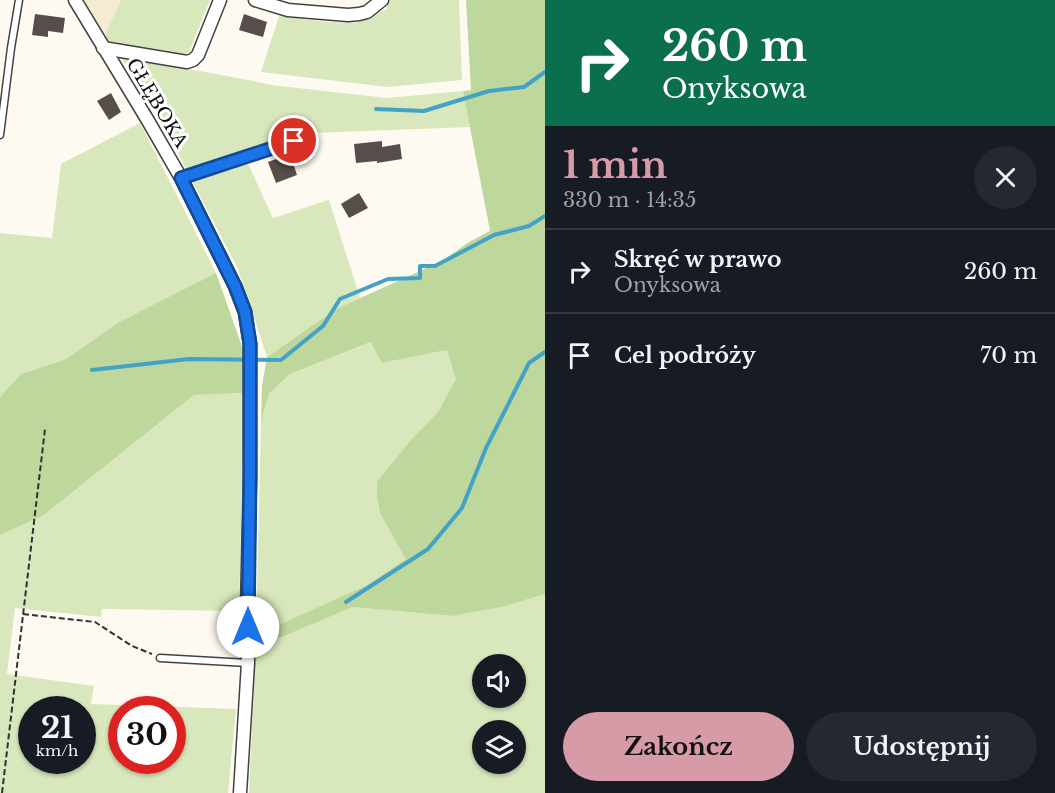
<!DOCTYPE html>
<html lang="pl">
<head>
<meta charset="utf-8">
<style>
  body { margin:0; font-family:"Libre Baskerville",serif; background:#242831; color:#f1f3f6; height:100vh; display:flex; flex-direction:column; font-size:22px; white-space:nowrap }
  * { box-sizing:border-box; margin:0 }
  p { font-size:20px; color:#9ea1a6 }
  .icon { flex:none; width:33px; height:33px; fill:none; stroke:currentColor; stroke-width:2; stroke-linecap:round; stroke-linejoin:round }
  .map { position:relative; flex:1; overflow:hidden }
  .drawer { display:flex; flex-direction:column; background:#171b24; width:510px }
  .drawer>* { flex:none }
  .guide { background:#0b6e4f; color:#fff; overflow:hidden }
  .fabs { position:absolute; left:472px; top:654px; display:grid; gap:12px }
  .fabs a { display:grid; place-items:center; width:54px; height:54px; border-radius:50%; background:#171b24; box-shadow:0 2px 4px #0004; font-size:30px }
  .speed { position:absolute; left:18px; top:696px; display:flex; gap:12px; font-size:30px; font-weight:700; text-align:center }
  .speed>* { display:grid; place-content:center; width:78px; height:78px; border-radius:50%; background:#171b24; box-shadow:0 2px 4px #0004; line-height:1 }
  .speed small { font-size:15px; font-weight:400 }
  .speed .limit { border:9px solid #d22; background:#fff; color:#111 }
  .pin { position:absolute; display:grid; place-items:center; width:51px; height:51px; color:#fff; margin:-26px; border:3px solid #fff; border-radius:50%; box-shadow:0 2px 6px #0007 }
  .me { position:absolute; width:66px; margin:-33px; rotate:0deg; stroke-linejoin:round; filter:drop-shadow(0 0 4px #0008) }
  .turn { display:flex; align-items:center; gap:21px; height:126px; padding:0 18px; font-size:27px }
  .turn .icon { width:78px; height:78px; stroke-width:2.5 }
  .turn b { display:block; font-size:42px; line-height:51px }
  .round { display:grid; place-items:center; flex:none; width:63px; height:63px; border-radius:32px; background:#242831 }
  .head { display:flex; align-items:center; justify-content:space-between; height:102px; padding:0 18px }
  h1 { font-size:36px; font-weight:800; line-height:45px; color:#d79aa7 }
  .cta { display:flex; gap:12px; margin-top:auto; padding:12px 18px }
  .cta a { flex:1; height:69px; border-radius:36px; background:#d79aa7; color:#111; font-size:24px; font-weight:800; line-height:69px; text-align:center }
  .cta a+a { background:#242831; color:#f1f3f6 }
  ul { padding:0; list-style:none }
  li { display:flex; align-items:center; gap:18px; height:84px; padding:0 18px; border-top:2px solid #363941 }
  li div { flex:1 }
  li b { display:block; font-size:22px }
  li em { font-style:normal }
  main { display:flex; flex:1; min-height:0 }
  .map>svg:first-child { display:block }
</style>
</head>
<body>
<main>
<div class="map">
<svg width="545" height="793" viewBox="0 0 545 793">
  <rect width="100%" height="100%" fill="#fefaf1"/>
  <polygon fill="#f3ecd2" points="82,0 121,0 104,37"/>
  <g fill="#d8e7bc" fill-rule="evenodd">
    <polygon points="121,0 210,0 189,52 183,56 107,41 104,37"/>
    <polygon points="389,0 459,0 462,80 387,87 261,72 279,16 327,22 356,23 387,9"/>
    <polygon points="120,56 258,82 271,85 387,98 463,91 470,127 313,133 293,130 286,138 243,153 273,218 329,200 360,298 336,309 267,357 238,269 146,92"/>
    <polygon points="140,123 216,273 119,322 66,359 21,374 0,397 0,233 52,238 61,164"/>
    <polygon points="372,342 382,363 447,350 457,379 438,412 410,441 380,513 407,559 367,585 256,635 261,422 269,394 290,374"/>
    <path d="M 244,393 L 239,611 L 102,609 L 101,617 L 15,608 L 7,674 L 94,686 L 91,704 L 236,709 L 228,793 L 0,793 L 0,535 L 44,515 L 194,395 ZM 32,710 L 82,710 L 82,760 L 32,760 ZM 122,710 L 172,710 L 172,760 L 122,760 Z"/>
    <path d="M 545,594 L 545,793 L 249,793 L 255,663 L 270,642 L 353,607 L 452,616 L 502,607 ZM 483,664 L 516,664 L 516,698 L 483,698 ZM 483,730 L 516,730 L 516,764 L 483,764 Z"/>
  </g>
  <g fill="#bed79c">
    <polygon points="466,0 545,0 545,594 502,607 452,616 353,607 270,642 255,663 256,635 367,585 406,559 380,513 377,496 377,482 410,441 438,412 456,379 447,350 382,363 371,342 290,374 269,394 261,422 262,386 267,357 336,309 442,261 469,242 490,231 463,91 471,90"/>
    <polygon points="216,273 245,355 244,393 194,395 44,515 0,535 0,397 21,374 66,359 119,322"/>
  </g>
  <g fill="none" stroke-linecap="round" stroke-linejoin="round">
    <g stroke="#43a3c6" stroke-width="4">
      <polyline points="376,109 424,111 489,91 524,87 545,72"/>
      <polyline points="92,370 189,359 281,360 323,326 340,299 388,279 420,278 420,266 435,266 494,235 529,226 545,216"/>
      <polyline points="346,602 428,549 462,508 486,448 529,363 545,352"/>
    </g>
  </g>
  <g fill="#574e4b">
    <polygon points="35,14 65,18 63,33 48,31 48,37 32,35"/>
    <polygon points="244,14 267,22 263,37 239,30"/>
    <polygon points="111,93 121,112 109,120 97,101"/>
    <polygon points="382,141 382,147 400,144 402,159 377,163 377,161 356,163 354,144"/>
    <polygon points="290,154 297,175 276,183 268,162"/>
    <polygon points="359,193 368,208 349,218 341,204"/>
  </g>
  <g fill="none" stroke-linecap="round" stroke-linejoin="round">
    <g stroke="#424242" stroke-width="9">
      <g id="lane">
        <polyline points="0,135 11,48 19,0"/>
        <polyline points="181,177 294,141"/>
        <polyline points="160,658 248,663"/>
      </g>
    </g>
    <g stroke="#424242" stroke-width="15">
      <g id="street">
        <polyline points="75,0 147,119 181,178 235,286 245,312 250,344 250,476 247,608 248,663 240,793"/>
        <polyline points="255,0 288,10 348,15 359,14 367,12 382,0"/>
        <polyline points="103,48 187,62 193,60 198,55 220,0"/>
      </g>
    </g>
    <g stroke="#313131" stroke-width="2" stroke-dasharray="6 3" stroke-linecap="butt">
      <polyline points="23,614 95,622 132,646 152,654"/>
      <polyline points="2,793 45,429"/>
    </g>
    <use href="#lane" stroke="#fff" stroke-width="6"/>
    <use href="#street" stroke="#fff" stroke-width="12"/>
  </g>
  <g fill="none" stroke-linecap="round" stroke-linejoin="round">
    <g stroke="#114b97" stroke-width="15">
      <polyline id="route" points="248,627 250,476 250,344 245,312 235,286 181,178 294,141"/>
    </g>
    <use href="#route" stroke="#1a73e8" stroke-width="10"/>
  </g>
  <g text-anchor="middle" stroke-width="6" stroke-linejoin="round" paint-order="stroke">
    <g font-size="18" fill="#0f0f0f" stroke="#fff">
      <text transform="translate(157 103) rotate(59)" y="6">GŁĘBOKA</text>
    </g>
  </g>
</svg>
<div class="fabs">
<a><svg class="icon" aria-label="sound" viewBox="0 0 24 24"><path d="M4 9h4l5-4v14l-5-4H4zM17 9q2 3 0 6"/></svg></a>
<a><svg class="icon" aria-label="layers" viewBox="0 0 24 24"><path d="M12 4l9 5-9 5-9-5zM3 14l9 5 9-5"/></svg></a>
</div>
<div class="speed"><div>21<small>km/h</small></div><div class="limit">30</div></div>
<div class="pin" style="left:294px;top:141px;background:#d93025"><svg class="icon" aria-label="arrive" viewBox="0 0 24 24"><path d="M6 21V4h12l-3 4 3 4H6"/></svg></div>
<svg class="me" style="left:248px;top:627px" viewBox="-20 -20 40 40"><circle r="19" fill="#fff"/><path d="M0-13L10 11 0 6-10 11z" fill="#1a73e8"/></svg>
</div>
<section class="drawer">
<div class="guide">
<div class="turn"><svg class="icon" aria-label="right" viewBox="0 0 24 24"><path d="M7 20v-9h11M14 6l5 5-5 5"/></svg><div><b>260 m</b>Onyksowa</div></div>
</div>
<div class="head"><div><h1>1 min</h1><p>330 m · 14:35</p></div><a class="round"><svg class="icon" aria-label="close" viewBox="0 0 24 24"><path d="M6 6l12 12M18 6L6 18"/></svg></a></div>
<ul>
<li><svg class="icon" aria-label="right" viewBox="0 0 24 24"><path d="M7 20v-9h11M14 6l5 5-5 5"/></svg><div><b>Skręć w prawo</b><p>Onyksowa</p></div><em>260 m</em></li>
<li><svg class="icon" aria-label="arrive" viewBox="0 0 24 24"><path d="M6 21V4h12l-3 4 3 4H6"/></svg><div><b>Cel podróży</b></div><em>70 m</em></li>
</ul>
<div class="cta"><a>Zakończ</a><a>Udostępnij</a></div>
</section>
</main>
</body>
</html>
